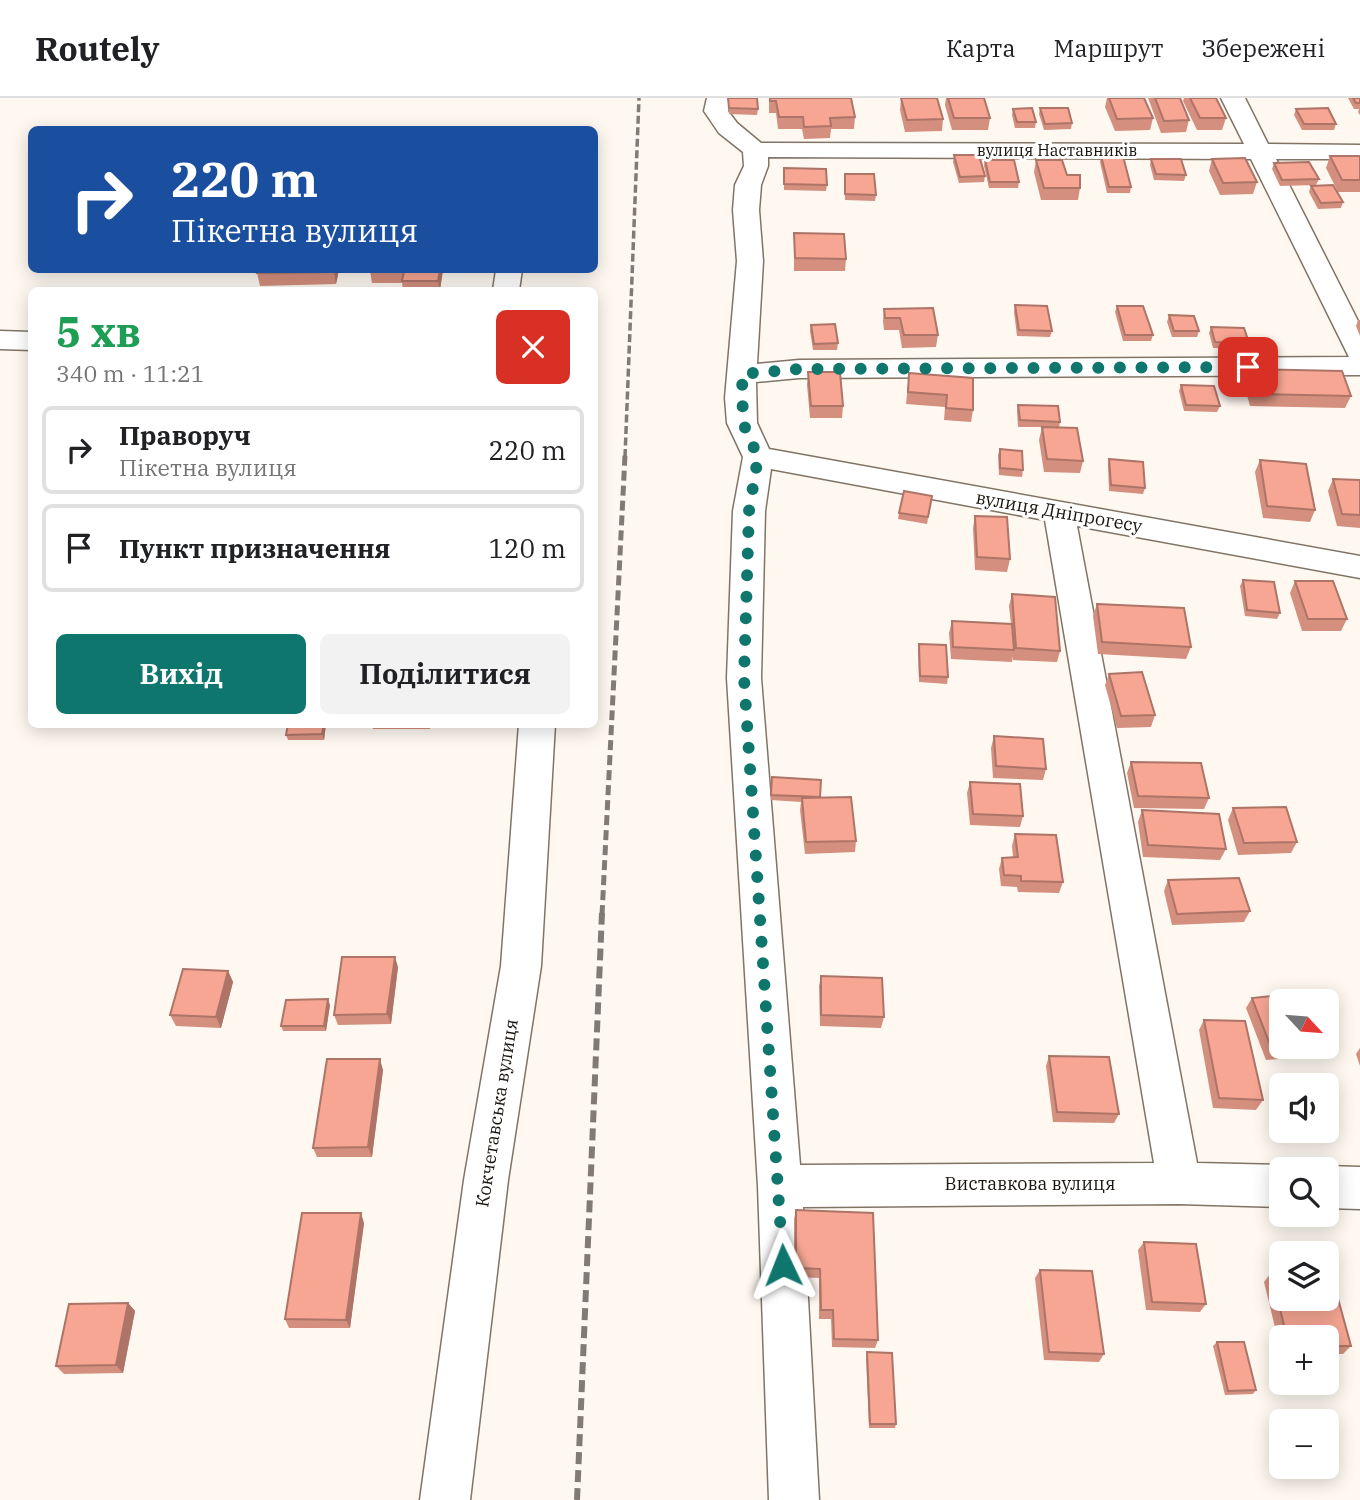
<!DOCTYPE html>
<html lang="uk">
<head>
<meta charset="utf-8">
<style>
  body { margin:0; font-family:"IBM Plex Serif",serif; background:#f2f2f2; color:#202124; height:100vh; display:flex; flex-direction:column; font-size:26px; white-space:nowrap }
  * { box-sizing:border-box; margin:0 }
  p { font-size:23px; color:#757577 }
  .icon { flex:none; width:38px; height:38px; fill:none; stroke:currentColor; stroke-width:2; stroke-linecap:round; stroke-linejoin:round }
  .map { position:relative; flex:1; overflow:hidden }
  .sheet { position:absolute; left:28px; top:189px; width:570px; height:441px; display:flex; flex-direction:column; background:#fff; border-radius:10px; box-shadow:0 4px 18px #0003 }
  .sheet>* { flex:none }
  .top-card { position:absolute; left:28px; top:28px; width:570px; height:147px; border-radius:10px; box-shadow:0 4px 18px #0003; background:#1a4fa0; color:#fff; overflow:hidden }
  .needle { width:46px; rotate:116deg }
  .tools { position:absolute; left:1269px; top:891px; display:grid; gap:14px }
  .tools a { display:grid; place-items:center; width:70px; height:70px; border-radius:10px; background:#fff; box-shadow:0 4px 18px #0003; font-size:35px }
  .pin { position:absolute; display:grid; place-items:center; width:60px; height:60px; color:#fff; margin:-30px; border-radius:14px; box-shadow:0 4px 10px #0006 }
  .me { position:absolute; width:77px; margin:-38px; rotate:358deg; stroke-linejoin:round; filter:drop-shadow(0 0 5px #0008) }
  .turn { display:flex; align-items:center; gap:24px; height:147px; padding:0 28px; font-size:32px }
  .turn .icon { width:91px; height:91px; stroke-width:2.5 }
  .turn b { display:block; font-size:49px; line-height:60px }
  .round { display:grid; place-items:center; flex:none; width:74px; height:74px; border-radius:10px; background:#f2f2f2 }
  .overview { display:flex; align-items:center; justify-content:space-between; height:119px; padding:0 28px }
  h1 { font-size:42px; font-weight:700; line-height:52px; color:#1e9e55 }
  .action { display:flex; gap:14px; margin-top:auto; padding:14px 28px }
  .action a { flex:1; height:80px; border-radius:10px; background:#0f766e; color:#fff; font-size:28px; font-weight:700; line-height:80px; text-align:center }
  .action a+a { background:#f2f2f2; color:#202124 }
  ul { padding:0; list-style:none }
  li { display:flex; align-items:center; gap:21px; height:88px; margin:0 14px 10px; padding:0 14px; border:4px solid #e0e0e0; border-radius:10px }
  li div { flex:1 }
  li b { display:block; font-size:26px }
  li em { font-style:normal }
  header { display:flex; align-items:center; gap:42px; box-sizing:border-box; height:98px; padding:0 35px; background:#fff; border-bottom:2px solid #e0e0e0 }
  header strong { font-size:33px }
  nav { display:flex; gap:38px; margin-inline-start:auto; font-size:24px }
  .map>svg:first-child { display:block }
</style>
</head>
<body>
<header>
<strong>Routely</strong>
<nav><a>Карта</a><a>Маршрут</a><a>Збережені</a></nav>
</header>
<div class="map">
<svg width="1360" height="1402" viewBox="0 0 1360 1402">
  <rect width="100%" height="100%" fill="#fef8f1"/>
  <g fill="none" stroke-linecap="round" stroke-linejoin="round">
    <g stroke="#817465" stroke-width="3">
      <g id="minor">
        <path d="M 707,0 L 731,0 L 728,13 L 737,25 L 761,45 L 1244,46 L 1221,0 L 1245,0 L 1268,46 L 1360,47 L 1360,61 L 1276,61 L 1360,227 L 1360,277 L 799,280 L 756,284 L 757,325 L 769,351 L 1360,458 L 1360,480 L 1077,428 L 1197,1065 L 1281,1067 L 1290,1071 L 1281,1071 L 1281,1109 L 1179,1106 L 803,1109 L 819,1402 L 769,1402 L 758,1088 L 727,580 L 733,413 L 743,359 L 727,325 L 725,300 L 737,163 L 733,112 L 735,87 L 744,68 L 743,54 L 719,35 L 704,13 ZM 768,59 L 1251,61 L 1349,259 L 799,262 L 757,266 L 763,163 L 759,112 L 761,87 L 768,68 ZM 771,371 L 1045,422 L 1154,1065 L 800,1067 L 761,580 L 765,413 Z"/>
        <polygon points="496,172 522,172 519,192 493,192"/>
        <polygon points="0,233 32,234 32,252 0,251"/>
        <polygon points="519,626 555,626 541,868 508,1082 470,1402 420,1402 464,1082 501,868"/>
        <polygon points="1326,1068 1360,1069 1360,1111 1326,1110 1326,1071 1319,1071"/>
      </g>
    </g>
    <use href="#minor" fill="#fff" fill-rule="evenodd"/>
    <polyline stroke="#807b74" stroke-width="3.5" stroke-dasharray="8 3.5" stroke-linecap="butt" points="625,359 639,0"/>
    <polyline stroke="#807b74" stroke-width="5" stroke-dasharray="10 5" stroke-linecap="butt" points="602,817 625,357"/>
    <polyline stroke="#807b74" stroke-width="6" stroke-dasharray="12 6" stroke-linecap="butt" points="577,1402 602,815"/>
  </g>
  <g fill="#d48f7e">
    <polygon points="728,0 758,11 757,17 729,16"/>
    <polygon points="769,0 851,0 855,19 854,31 831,31 830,40 804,41 802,31 778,31 776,15 769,15"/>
    <polygon points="901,0 943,21 942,33 905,34 900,12"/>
    <polygon points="946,0 984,0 990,20 988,32 952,32 945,7"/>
    <polygon points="1107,0 1144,0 1153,20 1150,32 1115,33 1105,9"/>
    <polygon points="1148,0 1180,0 1189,22 1186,34 1161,35"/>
    <polygon points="1184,0 1216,0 1226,20 1222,32 1197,32 1183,3"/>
    <polygon points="1348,0 1360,0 1360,17 1358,14 1359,11 1354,11"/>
    <polygon points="1040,10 1072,25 1071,31 1044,32 1039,16"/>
    <polygon points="1013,11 1036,24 1035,30 1015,30 1012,17"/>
    <polygon points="1296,11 1336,26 1334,32 1302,32 1294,17"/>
    <polygon points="954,57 985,78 984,84 959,85 953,64"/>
    <polygon points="1101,58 1131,89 1130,95 1107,95 1100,64"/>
    <polygon points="1330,58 1360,58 1360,94 1338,94 1326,70"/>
    <polygon points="1151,61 1186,77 1184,83 1154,82 1150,67"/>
    <polygon points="1212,61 1257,84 1253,96 1220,97 1209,73"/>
    <polygon points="985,62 1019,84 1018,90 989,90 984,68"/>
    <polygon points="1036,62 1067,77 1080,90 1078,102 1041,102 1034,74"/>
    <polygon points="1274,65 1319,81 1316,87 1280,88 1272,71"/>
    <polygon points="784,70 827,87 826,93 784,92"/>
    <polygon points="845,76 876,97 875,103 845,102"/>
    <polygon points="1311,88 1343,104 1341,110 1318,111 1309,94"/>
    <polygon points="794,135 846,161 845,173 794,173"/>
    <polygon points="339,172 336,186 260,188 257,175"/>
    <polygon points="443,172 440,192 403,192 402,185 372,185 370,173"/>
    <polygon points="1015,207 1052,233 1050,239 1017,238 1014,214"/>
    <polygon points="1117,208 1153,237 1151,243 1123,243 1115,214"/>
    <polygon points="884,211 938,237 936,249 902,250 899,232 884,232 883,223"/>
    <polygon points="1169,217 1199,233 1197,239 1172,239 1167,224"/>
    <polygon points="1358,222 1360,222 1360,238 1356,228"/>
    <polygon points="811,227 838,245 837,252 813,252 810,233"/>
    <polygon points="1211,229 1249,245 1247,251 1213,250 1209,235"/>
    <polygon points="1247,271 1351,298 1345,310 1250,308 1243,283"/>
    <polygon points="808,274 843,308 842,320 810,320 807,287"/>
    <polygon points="909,275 973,312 971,324 944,322 945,309 906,306"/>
    <polygon points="1181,287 1220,308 1217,314 1184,313 1179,293"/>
    <polygon points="1018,307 1060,324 1059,330 1083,363 1080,375 1044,374 1039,342 1042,329 1018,329 1017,313"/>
    <polygon points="1000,351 1023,372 1022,379 999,377 998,357"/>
    <polygon points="1109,361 1145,390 1143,396 1109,393 1108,367"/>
    <polygon points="1260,362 1315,412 1310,424 1263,420 1255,374"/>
    <polygon points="1333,381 1360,382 1360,430 1337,428 1328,393"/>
    <polygon points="932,398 927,426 898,421 899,415"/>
    <polygon points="975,418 1010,461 1007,474 975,472 973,430"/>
    <polygon points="1243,482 1280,515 1277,521 1245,518 1240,488"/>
    <polygon points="1295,483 1347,521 1341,533 1302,533 1290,495"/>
    <polygon points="1012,496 1060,553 1057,564 1013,562 1013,558 1012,564 951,561 949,535 952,523 1011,526 1009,508"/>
    <polygon points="1097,506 1191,549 1186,561 1098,556 1093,518"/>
    <polygon points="919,546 948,579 947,586 919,584 918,552"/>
    <polygon points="1109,576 1155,617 1151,629 1117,630 1105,587"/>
    <polygon points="288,626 326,626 324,642 288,642 286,637"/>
    <polygon points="372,626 430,626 430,631 373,631"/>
    <polygon points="994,638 1046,671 1043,682 993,680 991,650"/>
    <polygon points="1131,664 1209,700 1204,711 1134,710 1127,675"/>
    <polygon points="772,679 820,699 856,743 855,754 805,756 800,712 801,704 771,702"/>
    <polygon points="970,684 1023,718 1020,729 970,727 967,695"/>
    <polygon points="1233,710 1297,744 1291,755 1238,757 1228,722"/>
    <polygon points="1142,712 1226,751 1220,762 1143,759 1138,724"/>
    <polygon points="1015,736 1063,784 1059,795 1018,794 1017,789 1001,788 999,771 1002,760 1013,759 1012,748"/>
    <polygon points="1168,782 1250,813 1244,824 1172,827 1164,793"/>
    <polygon points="398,869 391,926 338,927 334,917"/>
    <polygon points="228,873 233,884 221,930 176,928 170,917"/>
    <polygon points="821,878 884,919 881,930 820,928 819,888"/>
    <polygon points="1252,900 1311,948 1305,959 1266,962 1246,910"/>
    <polygon points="330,907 326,933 283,933 281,928"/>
    <polygon points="1204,922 1263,1002 1256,1012 1213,1010 1199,932"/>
    <polygon points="1360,950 1360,968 1356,956"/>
    <polygon points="1049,958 1119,1016 1114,1025 1053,1024 1046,968"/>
    <polygon points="383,972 372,1059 317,1059 313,1050"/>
    <polygon points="796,1112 878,1242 875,1250 832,1249 831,1221 819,1221 819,1180 794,1179 794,1121"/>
    <polygon points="364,1125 350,1230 289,1230 285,1221"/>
    <polygon points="1144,1144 1206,1206 1200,1214 1146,1212 1138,1152"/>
    <polygon points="1040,1172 1104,1256 1099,1264 1044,1262 1035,1180"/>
    <polygon points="1271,1175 1351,1248 1343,1256 1326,1256 1326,1239 1281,1239 1281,1254 1264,1184"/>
    <polygon points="128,1205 135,1213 123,1275 64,1276 56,1268"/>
    <polygon points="1217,1244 1256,1292 1253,1296 1225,1297 1213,1248"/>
    <polygon points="867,1254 896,1326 895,1330 869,1330 866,1258"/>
  </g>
  <g fill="#ad7467">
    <polygon points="334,172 339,172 336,186 334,174"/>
    <polygon points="440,172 443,172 440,192 438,183"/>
    <polygon points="324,626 326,626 324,642 322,636"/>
    <polygon points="395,859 398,869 391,926 387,916"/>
    <polygon points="228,873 233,884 221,930 216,919"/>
    <polygon points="328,901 330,907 326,933 324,928"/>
    <polygon points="380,961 383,972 372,1059 368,1049"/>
    <polygon points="361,1115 364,1125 350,1230 346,1222"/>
    <polygon points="128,1205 135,1213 123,1275 116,1267"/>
  </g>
  <g fill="#f7a693" stroke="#ad7467" stroke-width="2">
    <polygon points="728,0 757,0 758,11 729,10"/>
    <polygon points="770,0 851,0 855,19 830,20 831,28 804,29 803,19 779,19 776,3 770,3"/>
    <polygon points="901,0 937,0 943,21 907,22"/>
    <polygon points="948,0 984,0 990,20 954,20"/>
    <polygon points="1109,0 1144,0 1153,20 1117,21"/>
    <polygon points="1155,0 1180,0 1189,22 1164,23"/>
    <polygon points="1190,0 1216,0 1226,20 1200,20"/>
    <polygon points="1353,0 1360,0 1360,5 1356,5"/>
    <polygon points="1032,10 1036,24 1017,24 1013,11"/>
    <polygon points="1040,10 1068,10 1072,25 1045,26"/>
    <polygon points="1328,10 1336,26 1304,26 1296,11"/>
    <polygon points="954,57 979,57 985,78 960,79"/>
    <polygon points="1101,58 1123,58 1131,89 1109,89"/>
    <polygon points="1330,58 1360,58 1360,82 1342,82"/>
    <polygon points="1245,60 1257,84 1223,85 1212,61"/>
    <polygon points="1151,61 1181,61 1186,77 1156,76"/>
    <polygon points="985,62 1014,62 1019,84 990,84"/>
    <polygon points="1036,62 1062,62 1067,77 1080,77 1080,90 1044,90"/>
    <polygon points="1309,64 1319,81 1282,82 1274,65"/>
    <polygon points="784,70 826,71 827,87 784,86"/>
    <polygon points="845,76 874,76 876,97 845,96"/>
    <polygon points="1333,87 1343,104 1321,105 1311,88"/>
    <polygon points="794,135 844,136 846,161 795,160"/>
    <polygon points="258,172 334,172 334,174 257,175"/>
    <polygon points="370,172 440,172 438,183 402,183 404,173 370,173"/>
    <polygon points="1015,207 1047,208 1052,233 1019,232"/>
    <polygon points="1117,208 1143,208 1153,237 1125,237"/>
    <polygon points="933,210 938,237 904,237 900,220 885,220 884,211"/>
    <polygon points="1169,217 1194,218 1199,233 1174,233"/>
    <polygon points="835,226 838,245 814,246 811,227"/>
    <polygon points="1211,229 1244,230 1249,245 1215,244"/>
    <polygon points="1247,271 1342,273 1351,298 1254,296"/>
    <polygon points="808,274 840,274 843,308 811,308"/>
    <polygon points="909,275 973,280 973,312 946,310 947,297 908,294"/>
    <polygon points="1181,287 1214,288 1220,308 1186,307"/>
    <polygon points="1018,307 1058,308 1060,324 1020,322"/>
    <polygon points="1042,329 1077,330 1083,363 1047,361"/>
    <polygon points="1000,351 1022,353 1023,372 1000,370"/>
    <polygon points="1109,361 1143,364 1145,390 1111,387"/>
    <polygon points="1260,362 1306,366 1315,412 1267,408"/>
    <polygon points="1333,381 1360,382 1360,417 1342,416"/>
    <polygon points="904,393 932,398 928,419 899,415"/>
    <polygon points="975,418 1007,419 1010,461 977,459"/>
    <polygon points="1243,482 1274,484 1280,515 1247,512"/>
    <polygon points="1295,483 1333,483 1347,521 1308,521"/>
    <polygon points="1012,496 1055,499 1060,553 1016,550"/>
    <polygon points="1097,506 1184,510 1191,549 1102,544"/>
    <polygon points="952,523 1012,526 1014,552 953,549"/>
    <polygon points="919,546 946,547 948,579 920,578"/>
    <polygon points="1142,574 1155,617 1121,618 1109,576"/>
    <polygon points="288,626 324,626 322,636 286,637"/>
    <polygon points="994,638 1043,641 1046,671 996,668"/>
    <polygon points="1131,664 1201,665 1209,700 1138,698"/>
    <polygon points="772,679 821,682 820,699 771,697"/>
    <polygon points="970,684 1020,686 1023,718 973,716"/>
    <polygon points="851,699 856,743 806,744 802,700"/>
    <polygon points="1286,709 1297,744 1244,745 1233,710"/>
    <polygon points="1142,712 1219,716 1226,751 1148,747"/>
    <polygon points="1015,736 1056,737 1063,784 1021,783 1021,778 1004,777 1002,760 1018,759"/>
    <polygon points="1239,780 1250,813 1177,816 1168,782"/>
    <polygon points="342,859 395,859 387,916 334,917"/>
    <polygon points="183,871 228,873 216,919 170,917"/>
    <polygon points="821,878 882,880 884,919 821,917"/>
    <polygon points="1291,896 1294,903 1281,903 1281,948 1309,948 1272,952 1252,900"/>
    <polygon points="328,901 324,928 281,928 286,902"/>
    <polygon points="1204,922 1245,923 1263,1002 1219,1000"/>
    <polygon points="1049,958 1109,959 1119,1016 1057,1014"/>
    <polygon points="327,961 380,961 368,1049 313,1050"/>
    <polygon points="796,1112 873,1115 878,1242 834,1241 833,1212 821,1212 820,1171 796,1170"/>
    <polygon points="302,1115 361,1115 346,1222 285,1221"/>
    <polygon points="1144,1144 1196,1146 1206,1206 1152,1204"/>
    <polygon points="1040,1172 1092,1173 1104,1256 1049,1254"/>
    <polygon points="1271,1175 1281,1175 1281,1200 1326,1200 1326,1175 1331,1175 1351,1248 1326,1248 1326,1239 1287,1239"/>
    <polygon points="128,1205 116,1267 56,1268 69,1206"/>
    <polygon points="1217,1244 1244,1244 1256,1292 1228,1293"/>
    <polygon points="867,1254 892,1255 896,1326 870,1326"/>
  </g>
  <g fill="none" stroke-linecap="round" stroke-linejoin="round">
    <polyline stroke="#0f766e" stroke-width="12" stroke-dasharray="0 21.6" points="783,1167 744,580 749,413 758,359 743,325 742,276 799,271 1248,269"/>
  </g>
  <g text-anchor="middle" stroke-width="6" stroke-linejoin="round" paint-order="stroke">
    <g font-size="16" fill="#19140e" stroke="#fff">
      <text x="1057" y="58">вулиця Наставників</text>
    </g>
    <g font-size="18" fill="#19140e" stroke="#fff">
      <text transform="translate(1059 414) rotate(10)" y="6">вулиця Дніпрогесу</text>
      <text transform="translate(497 1015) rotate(-81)" y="6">Кокчетавська вулиця</text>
      <text x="1030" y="1092">Виставкова вулиця</text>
    </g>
  </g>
</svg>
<div class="tools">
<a><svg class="needle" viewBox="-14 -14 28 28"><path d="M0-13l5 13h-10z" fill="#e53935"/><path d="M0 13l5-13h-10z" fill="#757577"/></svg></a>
<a><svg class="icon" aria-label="sound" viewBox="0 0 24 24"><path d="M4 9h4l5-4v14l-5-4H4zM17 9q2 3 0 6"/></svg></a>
<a><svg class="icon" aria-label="search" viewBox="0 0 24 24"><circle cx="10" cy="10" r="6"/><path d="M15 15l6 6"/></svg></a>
<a><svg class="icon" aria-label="layers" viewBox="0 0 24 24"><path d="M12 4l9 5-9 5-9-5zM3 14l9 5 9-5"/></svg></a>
<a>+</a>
<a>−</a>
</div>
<div class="pin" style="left:1248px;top:269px;background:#d93025"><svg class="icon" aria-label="arrive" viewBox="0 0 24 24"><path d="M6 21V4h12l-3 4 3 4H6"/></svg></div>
<svg class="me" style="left:783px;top:1167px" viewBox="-20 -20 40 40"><path d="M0-17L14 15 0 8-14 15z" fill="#0f766e" stroke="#fff" stroke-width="4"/></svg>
<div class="top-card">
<div class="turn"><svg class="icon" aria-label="right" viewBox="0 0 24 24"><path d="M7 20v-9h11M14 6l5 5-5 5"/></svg><div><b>220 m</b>Пікетна вулиця</div></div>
</div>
<section class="sheet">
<div class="overview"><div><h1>5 хв</h1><p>340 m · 11:21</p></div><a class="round" style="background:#d93025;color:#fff"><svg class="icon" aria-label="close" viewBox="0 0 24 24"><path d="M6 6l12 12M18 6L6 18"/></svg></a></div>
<ul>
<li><svg class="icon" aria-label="right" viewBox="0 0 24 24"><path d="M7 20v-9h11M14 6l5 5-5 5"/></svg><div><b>Праворуч</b><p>Пікетна вулиця</p></div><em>220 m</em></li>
<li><svg class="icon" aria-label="arrive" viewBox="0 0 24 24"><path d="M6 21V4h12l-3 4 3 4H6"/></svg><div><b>Пункт призначення</b></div><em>120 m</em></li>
</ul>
<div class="action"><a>Вихід</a><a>Поділитися</a></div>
</section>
</div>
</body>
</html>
